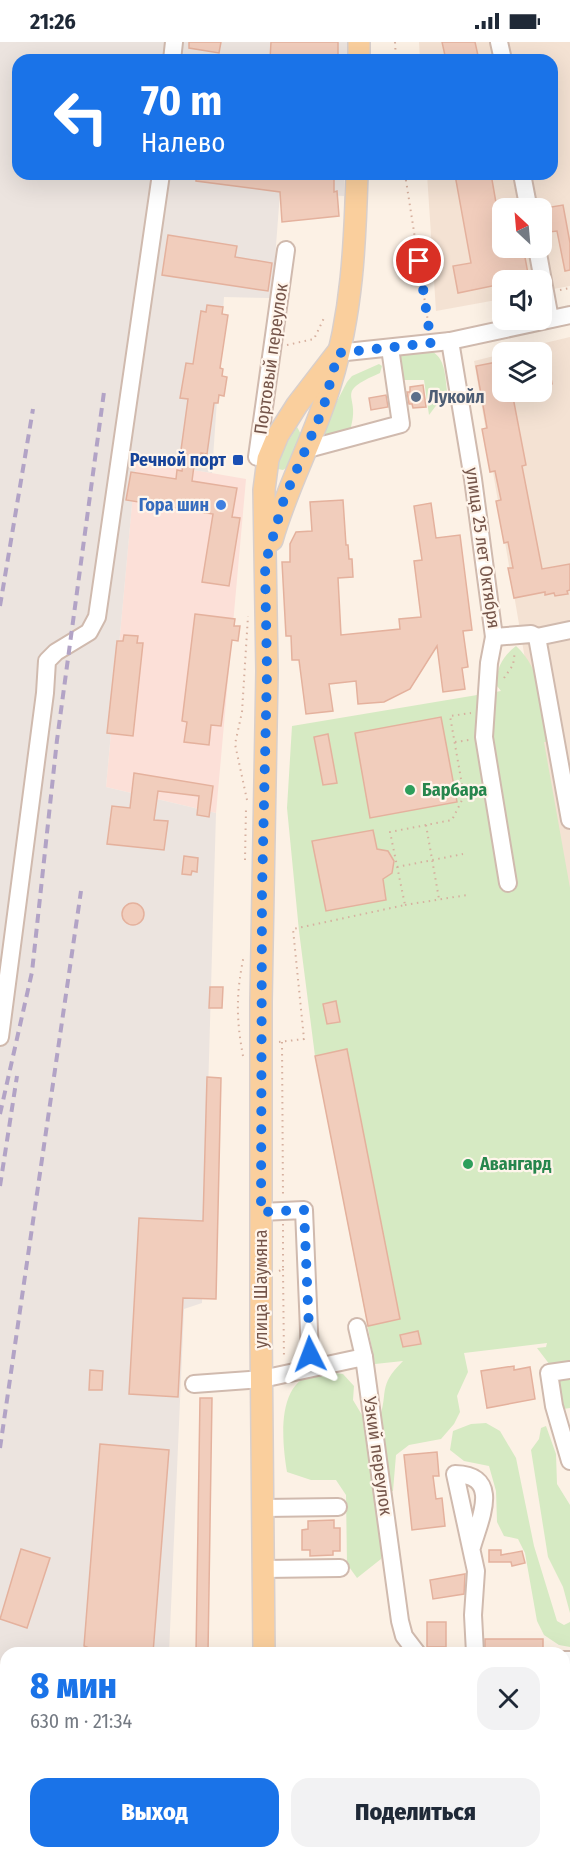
<!DOCTYPE html>
<html lang="ru">
<head>
<meta charset="utf-8">
<style>
  body { margin:0; font-family:"Fira Sans Condensed",sans-serif; background:#f2f2f3; color:#1f2937; height:100vh; display:flex; flex-direction:column; font-size:22px; white-space:nowrap }
  * { box-sizing:border-box; margin:0 }
  p { font-size:20px; color:#747a83 }
  .icon { flex:none; width:33px; height:33px; fill:none; stroke:currentColor; stroke-width:2; stroke-linecap:round; stroke-linejoin:round }
  .map { position:relative; flex:1; overflow:hidden }
  .drawer { position:absolute; left:0px; top:1605px; width:570px; height:212px; display:flex; flex-direction:column; background:#fff; border-radius:18px 18px 0 0; box-shadow:0 6px 24px #0002 }
  .drawer>* { flex:none }
  .hud { position:absolute; left:12px; top:12px; width:546px; height:126px; border-radius:18px; box-shadow:0 6px 24px #0002; background:#1a73e8; color:#fff; overflow:hidden }
  .needle { width:39px; rotate:334deg }
  .tools { position:absolute; left:492px; top:156px; display:grid; gap:12px }
  .tools a { display:grid; place-items:center; width:60px; height:60px; border-radius:12px; background:#fff; box-shadow:0 6px 24px #0002; font-size:30px }
  .pin { position:absolute; display:grid; place-items:center; width:51px; height:51px; color:#fff; margin:-26px; border:3px solid #fff; border-radius:50%; box-shadow:0 2px 6px #0007 }
  .me { position:absolute; width:66px; margin:-33px; rotate:357deg; stroke-linejoin:round; filter:drop-shadow(0 0 4px #0008) }
  .turn { display:flex; align-items:center; gap:21px; height:126px; padding:0 30px; font-size:27px }
  .turn .icon { width:78px; height:78px; stroke-width:2.5 }
  .turn b { display:block; font-size:42px; line-height:51px }
  .round { display:grid; place-items:center; flex:none; width:63px; height:63px; border-radius:18px; background:#f2f2f3 }
  .head { display:flex; align-items:center; justify-content:space-between; height:102px; padding:0 30px }
  h1 { font-size:36px; font-weight:800; line-height:45px; color:#1a73e8 }
  .button { display:flex; gap:12px; margin-top:auto; padding:12px 30px }
  .button a { flex:1; height:69px; border-radius:18px; background:#1a73e8; color:#fff; font-size:24px; font-weight:800; line-height:69px; text-align:center }
  .button a+a { background:#f2f2f3; color:#1f2937 }
  .status { display:flex; justify-content:space-between; align-items:center; height:42px; padding:0 30px; background:#fff; direction:ltr }
  .status svg { height:16px; fill:currentColor }
  .map>svg:first-child { display:block }
</style>
</head>
<body>
<div class="status"><b>21:26</b><svg viewBox="0 0 49 12"><path d="M0 12V9h3v3zM5 12V6h3v6zM10 12V3h3v9zM15 12V0h3v12zM26 1h20v11H26zM47 4h2v5h-2z"/></svg></div>
<div class="map">
<svg width="570" height="1816" viewBox="0 0 570 1816">
  <rect width="100%" height="100%" fill="#fcf1e5"/>
  <g fill="#f4e2d3" fill-rule="evenodd">
    <path d="M 419,0 L 570,0 L 570,244 L 542,249 L 542,238 L 502,238 L 502,257 L 436,269 L 427,132 L 552,132 L 552,18 L 420,18 ZM 502,166 L 542,166 L 542,206 L 502,206 Z"/>
    <polygon points="570,295 570,880 474,319 502,312 502,350 542,350 542,310 507,310"/>
    <polygon points="266,1810 452,1810 458,1816 261,1816"/>
  </g>
  <polygon fill="#fce0d8" points="136,418 246,437 216,771 106,745"/>
  <g fill="#ece4df">
    <polygon points="0,0 347,0 347,18 18,18 18,132 344,132 344,154 280,151 272,256 224,255 212,431 136,419 106,745 216,771 202,1261 184,1267 169,1611 6,1611 6,1652 0,1651"/>
    <polygon points="6,1797 6,1810 154,1811 153,1816 0,1816 0,1798"/>
  </g>
  <g fill="#d6eac3">
    <path d="M 426,307 C 445,312 445,331 447,349 L 429,373 L 424,338 L 403,338 L 397,314 Z"/>
    <path d="M 379,322 L 382,324 L 380,331 C 332,352 361,351 351,385 L 346,390 L 324,396 L 320,392 L 347,340 L 352,334 Z"/>
    <polygon points="297,385 302,394 289,424 283,428 278,427 277,417"/>
    <path d="M 516,604 C 542,627 543,667 549,700 L 544,700 L 570,846 L 570,1366 L 563,1367 L 550,1323 L 537,1306 L 546,1305 L 547,1301 L 464,1311 L 468,1330 L 457,1354 L 460,1370 L 454,1382 L 441,1397 L 409,1403 L 396,1413 L 393,1449 L 375,1449 L 383,1499 L 381,1517 L 357,1536 L 347,1522 L 346,1453 L 336,1438 L 311,1438 L 287,1430 C 282,1400 275,1336 319,1331 C 326,1330 335,1331 343,1332 L 354,1344 L 353,1358 L 365,1378 L 379,1378 C 389,1349 377,1345 403,1319 L 375,1322 L 315,1014 L 299,889 L 287,766 L 292,684 L 501,649 L 497,644 C 496,626 502,615 516,604 Z"/>
    <polygon points="486,1381 500,1389 516,1416 534,1504 557,1579 564,1583 570,1580 570,1605 559,1603 544,1593 537,1579 525,1511 518,1497 504,1494 497,1480 496,1449 489,1424 464,1419 450,1408 453,1389 471,1382"/>
    <polygon points="546,1384 556,1412 557,1442 570,1463 570,1571 563,1545 548,1515 531,1408 539,1397 541,1386"/>
  </g>
  <g fill="#f1cdbc" stroke="#e4b19d" stroke-width="1.5">
    <polygon points="189,0 221,0 219,11 189,6"/>
    <polygon points="271,0 338,0 338,18 270,18"/>
    <polygon points="442,0 475,0 479,18 446,18"/>
    <polygon points="196,132 334,132 334,150 337,149 339,174 282,180 280,150 196,139"/>
    <polygon points="491,132 502,195 502,215 524,210 529,237 502,238 502,242 458,251 453,224 471,221 455,133"/>
    <polygon points="563,163 570,201 570,228 565,229 557,189 549,190 545,166"/>
    <polygon points="168,193 237,204 235,215 272,221 268,249 162,233"/>
    <polygon points="207,263 223,265 222,272 228,273 220,326 223,327 222,334 227,335 224,354 219,353 218,361 214,361 207,412 201,411 201,416 195,416 192,439 237,446 232,475 240,476 229,544 202,540 213,472 126,458 131,430 176,437 177,428 182,429 185,409 181,408 188,357 180,356 186,321 193,322 201,269 206,270"/>
    <polygon points="547,312 552,342 542,344 542,313"/>
    <polygon points="502,319 502,350 512,350 526,423 522,424 542,527 570,522 570,548 567,549 568,552 555,554 554,551 545,553 545,550 514,556 508,526 513,526 508,500 504,501 496,459 501,458 495,429 490,430 482,387 487,386 476,324"/>
    <polygon points="423,343 426,365 413,366 412,362 409,362 407,350 410,350 410,345"/>
    <polygon points="386,353 388,365 371,368 369,356"/>
    <polygon points="343,458 346,503 348,503 349,517 352,517 353,535 338,536 341,593 400,587 399,577 421,575 414,519 422,518 414,464 431,461 436,496 460,493 472,588 463,589 468,625 462,626 465,647 443,650 437,604 410,647 384,660 358,662 356,639 329,642 333,669 306,672 299,618 292,618 291,594 286,594 282,520 290,520 290,502 296,490 312,489 310,460"/>
    <polygon points="195,572 235,577 234,584 240,584 238,599 232,598 221,684 211,683 209,703 184,700 187,680 182,679"/>
    <polygon points="124,593 138,594 137,601 143,601 133,694 107,691 117,599 123,599"/>
    <polygon points="441,675 457,760 370,776 355,691"/>
    <polygon points="328,692 337,741 323,743 314,695"/>
    <polygon points="134,731 213,744 209,775 197,773 199,754 158,749 154,778 168,779 164,808 107,802 112,764 130,766"/>
    <polygon points="373,788 377,807 388,809 394,819 392,831 383,837 386,858 326,869 312,799"/>
    <polygon points="184,814 198,816 197,830 192,829 191,833 182,832"/>
    <circle cx="133" cy="872" r="11"/>
    <polygon points="210,945 223,945 222,966 209,966"/>
    <polygon points="336,959 340,980 327,982 323,962"/>
    <polygon points="347,1007 400,1277 368,1284 315,1014"/>
    <polygon points="207,1035 221,1036 216,1257 183,1256 178,1355 129,1352 139,1176 203,1179"/>
    <polygon points="418,1289 421,1302 403,1305 400,1293"/>
    <polygon points="514,1324 514,1328 530,1325 535,1357 487,1366 481,1329"/>
    <polygon points="90,1328 103,1329 102,1348 89,1348"/>
    <polygon points="200,1356 212,1356 208,1611 196,1611"/>
    <polygon points="100,1402 169,1408 153,1611 99,1610 84,1604"/>
    <polygon points="437,1410 439,1434 433,1434 436,1457 442,1456 445,1484 412,1488 404,1413"/>
    <polygon points="334,1478 334,1486 340,1486 340,1509 333,1509 333,1513 310,1514 310,1508 302,1508 302,1488 308,1487 308,1479"/>
    <polygon points="21,1507 50,1516 27,1586 0,1577"/>
    <polygon points="489,1508 501,1508 501,1513 522,1509 525,1521 512,1524 511,1520 489,1520"/>
    <polygon points="465,1532 464,1552 433,1557 430,1538"/>
    <rect x="427" y="1580" width="19" height="25"/>
    <rect x="485" y="1597" width="58" height="13"/>
  </g>
  <g fill="none" stroke-linecap="round" stroke-linejoin="round">
    <g stroke="#d0baae" stroke-width="20">
      <g id="minor">
        <polyline points="499,0 503,18"/>
        <polyline points="172,18 174,0"/>
        <polyline points="522,132 527,158"/>
        <polyline points="537,206 550,277"/>
        <polyline points="450,299 473,437 494,595 531,592 537,595 570,778"/>
        <polyline points="337,311 450,299 570,273"/>
        <polyline points="304,408 401,382 390,306"/>
        <polyline points="268,417 257,415 286,208"/>
        <polyline points="494,595 489,621 484,695 508,841"/>
        <polyline points="537,595 570,588"/>
        <polyline points="0,995 45,651 47,619 56,610 89,590 97,575 161,132"/>
        <polyline points="261,1170 304,1168 310,1312"/>
        <polyline points="357,1285 364,1315"/>
        <polyline points="570,1328 549,1331 554,1364 570,1419"/>
        <polyline points="194,1342 262,1337 364,1315 400,1579 404,1594 417,1611"/>
        <polyline points="264,1466 338,1465"/>
        <path d="M 472,1505 C 480,1477 502,1433 455,1432 L 476,1529 L 473,1573 L 475,1611"/>
        <polyline points="264,1527 340,1526"/>
        <polyline points="564,1618 570,1618"/>
        <polyline points="0,1676 6,1677"/>
        <polyline points="0,1806 6,1806"/>
        <polyline points="23,1810 23,1816"/>
        <polyline points="561,1816 570,1814"/>
      </g>
    </g>
    <g stroke="#d8cfcc" stroke-width="24">
      <g id="major">
        <polyline points="359,18 359,0"/>
        <path d="M 272,498 C 287,444 315,395 331,340 C 352,272 355,202 357,132"/>
        <polyline points="264,1611 261,1287 261,960 267,629 264,448 268,417 278,393 297,363 337,311"/>
        <polyline points="564,1711 570,1710"/>
        <polyline points="0,1763 6,1762"/>
      </g>
    </g>
    <g stroke="#d6b09f" stroke-width="2" stroke-dasharray="1.5 4.5" stroke-linecap="butt">
      <polyline points="395,0 396,18"/>
      <polyline points="405,132 429,286"/>
      <polyline points="560,248 570,246"/>
      <polyline points="287,303 314,297 325,274"/>
      <polyline points="504,636 513,623 515,609"/>
      <polyline points="455,700 469,698"/>
      <polyline points="247,758 235,702 242,670 248,574"/>
      <polyline points="426,783 439,857"/>
      <polyline points="245,818 246,766"/>
      <polyline points="397,825 463,812"/>
      <polyline points="405,863 467,853"/>
      <polyline points="279,1000 304,997 293,887 405,863 390,790 452,778 464,754 450,674 471,671"/>
      <polyline points="282,1000 283,1156"/>
      <path d="M 243,1014 C 236,976 236,951 244,913"/>
      <polyline points="283,1227 284,1317"/>
      <polyline points="279,1229 283,1227 283,1182"/>
      <polyline points="564,1777 570,1772"/>
      <polyline points="498,1810 502,1816"/>
      <polyline points="529,1816 535,1810"/>
    </g>
    <use href="#minor" stroke="#fff" stroke-width="16"/>
    <use href="#major" stroke="#facf9d" stroke-width="21"/>
    <g stroke="#b2a3c6" stroke-width="4" stroke-dasharray="9 6" stroke-linecap="butt">
      <polyline points="0,564 33,367"/>
      <polyline points="0,1072 32,930 57,698 104,350"/>
      <polyline points="0,1144 17,1034"/>
      <polyline points="0,1406 81,849"/>
    </g>
  </g>
  <g fill="none" stroke-linecap="round" stroke-linejoin="round">
    <polyline stroke="#1a73e8" stroke-width="10" stroke-dasharray="0 18" points="310,1312 304,1168 261,1170 262,849 267,629 265,522 284,457 323,367 338,311 431,301 419,219"/>
  </g>
  <circle fill="#5c6f8a" stroke="#fff5eb" stroke-width="2" cx="416" cy="355" r="6"/>
  <rect fill="#1a4fb4" stroke="#fff5eb" stroke-width="2" x="232" y="412" width="12" height="12" rx="3"/>
  <circle fill="#3f7fe0" stroke="#fff5eb" stroke-width="2" cx="221" cy="463" r="6"/>
  <g fill="#2e9e5b" stroke="#fff5eb" stroke-width="2">
    <circle cx="410" cy="748" r="6"/>
    <circle cx="468" cy="1122" r="6"/>
  </g>
  <g text-anchor="middle" stroke-width="4.5" stroke-linejoin="round" paint-order="stroke">
    <g font-size="18" fill="#75554a" stroke="#fff5eb">
      <text transform="translate(271 317) rotate(-82)" y="6">Портовый переулок</text>
      <text transform="translate(483 506) rotate(82)" y="6">улица 25 лет Октября</text>
      <text transform="translate(261 1247) rotate(-90)" y="6">улица Шаумяна</text>
      <text transform="translate(378 1414) rotate(82)" y="6">Узкий переулок</text>
    </g>
    <g font-size="18" font-weight="bold" fill="#4e5e75" stroke="#fff5eb" text-anchor="start">
      <text x="428" y="361">Лукойл</text>
    </g>
    <g font-size="18" font-weight="bold" fill="#164399" stroke="#fff5eb" text-anchor="end">
      <text x="226" y="424">Речной порт</text>
    </g>
    <g font-size="18" font-weight="bold" fill="#366cbe" stroke="#fff5eb" text-anchor="end">
      <text x="209" y="469">Гора шин</text>
    </g>
    <g font-size="18" font-weight="bold" fill="#27864d" stroke="#fff5eb" text-anchor="start">
      <text x="422" y="754">Барбара</text>
      <text x="480" y="1128">Авангард</text>
    </g>
  </g>
</svg>
<div class="tools">
<a><svg class="needle" viewBox="-14 -14 28 28"><path d="M0-13l5 13h-10z" fill="#e53935"/><path d="M0 13l5-13h-10z" fill="#747a83"/></svg></a>
<a><svg class="icon" aria-label="sound" viewBox="0 0 24 24"><path d="M4 9h4l5-4v14l-5-4H4zM17 9q2 3 0 6"/></svg></a>
<a><svg class="icon" aria-label="layers" viewBox="0 0 24 24"><path d="M12 4l9 5-9 5-9-5zM3 14l9 5 9-5"/></svg></a>
</div>
<div class="pin" style="left:419px;top:219px;background:#d93025"><svg class="icon" aria-label="arrive" viewBox="0 0 24 24"><path d="M6 21V4h12l-3 4 3 4H6"/></svg></div>
<svg class="me" style="left:310px;top:1312px" viewBox="-20 -20 40 40"><path d="M0-17L14 15 0 8-14 15z" fill="#1a73e8" stroke="#fff" stroke-width="4"/></svg>
<div class="hud">
<div class="turn"><svg class="icon" aria-label="left" viewBox="0 0 24 24"><path d="M17 20v-9H6M10 6l-5 5 5 5"/></svg><div><b>70 m</b>Налево</div></div>
</div>
<section class="drawer">
<div class="head"><div><h1>8 мин</h1><p>630 m · 21:34</p></div><a class="round"><svg class="icon" aria-label="close" viewBox="0 0 24 24"><path d="M6 6l12 12M18 6L6 18"/></svg></a></div>
<div class="button"><a>Выход</a><a>Поделиться</a></div>
</section>
</div>
</body>
</html>
